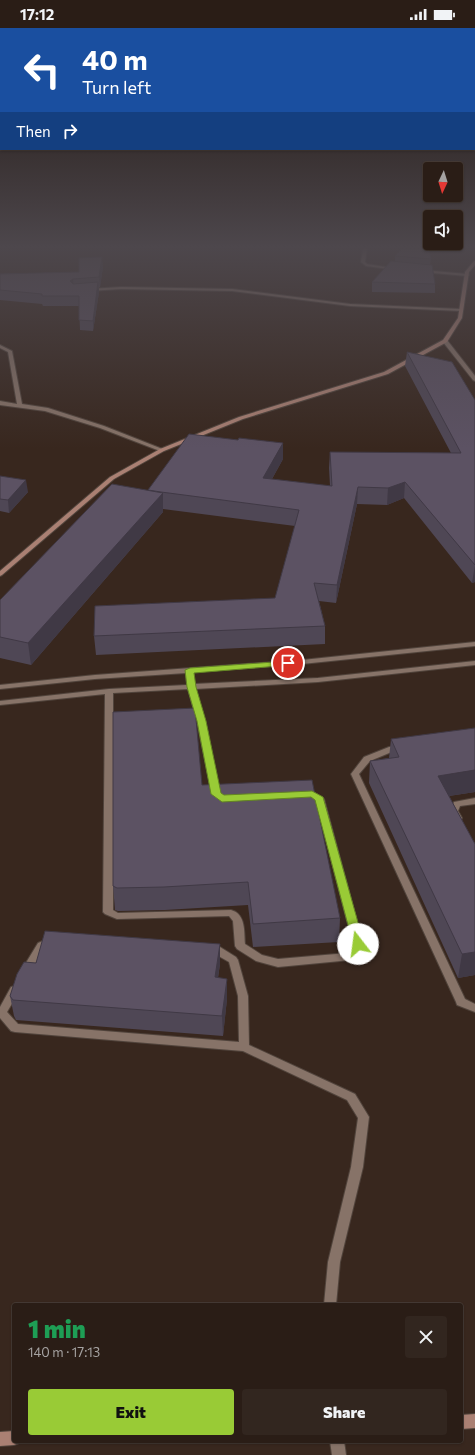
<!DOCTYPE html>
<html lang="en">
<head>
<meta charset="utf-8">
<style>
  body { margin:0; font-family:Commissioner,sans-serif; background:#32261f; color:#f1f3f6; height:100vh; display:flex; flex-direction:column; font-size:15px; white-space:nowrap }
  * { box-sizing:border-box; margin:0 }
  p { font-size:13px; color:#a5a2a1 }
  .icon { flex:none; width:22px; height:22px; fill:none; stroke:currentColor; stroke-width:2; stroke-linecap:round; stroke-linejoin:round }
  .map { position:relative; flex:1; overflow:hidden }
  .panel { position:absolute; left:12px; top:1275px; width:451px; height:140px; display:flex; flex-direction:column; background:#2a1d16; border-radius:4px; box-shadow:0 1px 3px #0004,0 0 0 1px #463b35 }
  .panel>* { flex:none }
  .banner { position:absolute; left:0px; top:0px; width:475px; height:122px; box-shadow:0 1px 3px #0004,0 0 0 1px #463b35; background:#1a4fa0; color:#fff; overflow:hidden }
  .needle { width:26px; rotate:184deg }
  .controls { position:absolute; left:423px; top:134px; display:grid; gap:8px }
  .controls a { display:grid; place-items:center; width:40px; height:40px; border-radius:4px; background:#2a1d16; box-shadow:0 1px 3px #0004,0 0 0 1px #463b35; font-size:20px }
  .pin { position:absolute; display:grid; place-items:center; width:34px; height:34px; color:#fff; margin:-17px; border:2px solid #fff; border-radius:50%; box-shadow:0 1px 4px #0007 }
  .me { position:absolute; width:44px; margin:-22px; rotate:345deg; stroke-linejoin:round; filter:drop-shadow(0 0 3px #0008) }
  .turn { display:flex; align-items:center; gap:14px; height:84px; padding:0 16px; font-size:18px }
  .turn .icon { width:52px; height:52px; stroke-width:2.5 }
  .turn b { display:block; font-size:28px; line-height:34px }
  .then { display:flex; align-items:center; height:38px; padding:0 16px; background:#0003; gap:8px; font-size:15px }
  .round { display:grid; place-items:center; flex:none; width:42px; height:42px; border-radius:4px; background:#32261f }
  .overview { display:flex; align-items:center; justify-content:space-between; height:68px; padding:0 16px }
  h1 { font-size:24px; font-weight:800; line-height:30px; color:#1e9e55 }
  .action { display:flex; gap:8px; margin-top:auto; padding:8px 16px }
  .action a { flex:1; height:46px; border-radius:4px; background:#99cb36; color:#111; font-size:16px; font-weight:800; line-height:46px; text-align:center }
  .action a+a { background:#32261f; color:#f1f3f6 }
  .status { display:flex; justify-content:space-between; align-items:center; height:28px; padding:0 20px; background:#2a1d16; direction:ltr }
  .status svg { height:11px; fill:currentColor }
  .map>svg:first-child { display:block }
</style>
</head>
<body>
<div class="status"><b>17:12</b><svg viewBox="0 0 49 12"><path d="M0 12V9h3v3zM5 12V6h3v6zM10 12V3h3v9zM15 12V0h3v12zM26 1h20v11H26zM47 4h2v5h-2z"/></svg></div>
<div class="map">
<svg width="475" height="1427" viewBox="0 0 475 1427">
  <rect width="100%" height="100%" fill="#38271e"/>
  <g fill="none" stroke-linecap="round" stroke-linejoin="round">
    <g stroke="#51443c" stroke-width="2">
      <g id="street">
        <polygon points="363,221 367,221 365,234 367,236 398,241 396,242 366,238 361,234"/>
        <polygon points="423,242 467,246 469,247 467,248 421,244 421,243"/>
        <polygon points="121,259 232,261 350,276 461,281 463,282 461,283 350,278 232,263 121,261 89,263 87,262 89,261"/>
        <polygon points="443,312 447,312 475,348 475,353 473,352 443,314"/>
        <polygon points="0,317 12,323 22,376 48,380 104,398 165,422 160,423 100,400 45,383 0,377 0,373 17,376 8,324 0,320"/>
        <path d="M 475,614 L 475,618 L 302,636 L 193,644 L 194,656 L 318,650 L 475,633 L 475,637 L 318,654 L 195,661 L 205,693 L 220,766 L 216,769 L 212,766 L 197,693 L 188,661 L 113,665 L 113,882 L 118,885 L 231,882 C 246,886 244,904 245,916 L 262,927 L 278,931 L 348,925 L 353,916 L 316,772 L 311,769 L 304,769 L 303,767 L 304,765 L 312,763 L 324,771 L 363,916 L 354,931 L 351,932 L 278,939 L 256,933 L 237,921 L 235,918 L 233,893 L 229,888 L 117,891 L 105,886 L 103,884 L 105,666 L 0,677 L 0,673 L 109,661 L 187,657 L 186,645 L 95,651 L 0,661 L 0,657 L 95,647 L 302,632 Z"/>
        <polygon points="399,718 403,720 402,722 394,723 370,733 359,746 465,971 475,976 475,984 457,977 456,974 351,746 364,729 389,719"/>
        <polygon points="475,770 475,776 460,778 458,783 462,790 461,792 455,792 450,783 454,774"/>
        <polygon points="50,910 53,912 55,914 53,916 44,921 29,946 26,947 23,946 21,943 38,915"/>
        <polygon points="211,918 220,919 236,929 238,932 248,968 249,1017 355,1066 369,1089 363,1139 340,1234 336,1277 324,1277 328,1234 351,1139 358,1090 347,1072 243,1023 15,1004 11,1003 0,990 0,979 11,959 15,958 19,959 20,962 7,984 18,996 239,1014 238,968 229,934 215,926 208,925 206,922 208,919"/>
        <polygon points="330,1413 344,1413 346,1427 332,1427"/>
      </g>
    </g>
    <g stroke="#51443c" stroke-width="2">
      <g id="secondary">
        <polygon points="474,233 475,233 475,237 469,244 462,290 447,314 388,346 243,391 164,423 114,451 2,547 0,548 0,543 110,449 160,421 239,389 384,344 443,312 458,290 465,244"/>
        <polygon points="475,1386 475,1400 461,1401 461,1387"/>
        <polygon points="14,1403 14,1413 19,1413 19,1415 14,1417 0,1418 0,1404"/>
      </g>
    </g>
    <use href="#street" fill="#877368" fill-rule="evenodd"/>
    <use href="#secondary" fill="#aa8073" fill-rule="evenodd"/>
  </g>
  <g fill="#4f4755">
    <polygon points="395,228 431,231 430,237 435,256 435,265 372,264 372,254 395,234"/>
    <polygon points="103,239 100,259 99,259 99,264 93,303 80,302 79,278 43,278 42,276 0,272 0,246 79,244"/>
    <polygon points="407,324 475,372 475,554 472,555 404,470 387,477 357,476 336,575 319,573 325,598 325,616 96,627 94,608 275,570 295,498 163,481 163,484 31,637 0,630 0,572 148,462 283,431 272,451 330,458 329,440 330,424 451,425 405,338"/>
    <polygon points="0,448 28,464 9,485 0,483"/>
    <polygon points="391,711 475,764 449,768 475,816 475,947 458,950 369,755 370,733 389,730"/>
    <polygon points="202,757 340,890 339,914 253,919 248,877 165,882 118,883 115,882 113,858"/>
    <polygon points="220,916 220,936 218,950 227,951 227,971 223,1008 16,992 14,988 10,968 36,935"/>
  </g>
  <g fill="#403945">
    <polygon points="102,229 103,239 100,259 99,249"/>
    <polygon points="73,251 74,260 70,253"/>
    <polygon points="98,254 99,264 93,303 93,293"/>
    <polygon points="283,415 283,431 263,467 263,450"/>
    <polygon points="26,452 28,464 9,485 8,472"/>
    <polygon points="405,454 404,470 387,477 388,460"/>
    <polygon points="358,459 357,476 336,575 337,557"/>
    <polygon points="163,465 163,484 31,637 28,615"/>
    <polygon points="475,537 475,554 472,555"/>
    <polygon points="475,742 475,764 435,770 438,748"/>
    <polygon points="220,916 220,936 215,969 215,949"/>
    <polygon points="475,924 475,947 458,950 462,926"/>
    <polygon points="227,951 227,971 223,1008 222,988"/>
  </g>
  <g fill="#5c5263" stroke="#403945">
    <polygon points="402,221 429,221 431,231 395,228"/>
    <polygon points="102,229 99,249 73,251 70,253 73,256 98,254 93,293 79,292 79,268 42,268 42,266 0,262 0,246 79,244 79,230"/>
    <polygon points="391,233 432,237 435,256 372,254"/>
    <polygon points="407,324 452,334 475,372 475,537 405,454 388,460 358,459 337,557 314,555 325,598 94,608 95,578 275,570 299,482 161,464 148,462 189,406 238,412 239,410 283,415 263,450 332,458 330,424 461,425"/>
    <polygon points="0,448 26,452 8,472 0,471"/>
    <polygon points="112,456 163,465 28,615 0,609 0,572"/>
    <polygon points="195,680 202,757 312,752 340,890 253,896 248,854 164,859 117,860 113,858 113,684"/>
    <polygon points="475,700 475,742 438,748 475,816 475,924 462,926 370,733 399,729 391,711"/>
    <polygon points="45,903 220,916 215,949 227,951 222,988 13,972 10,968 17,946 24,934 36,935"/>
  </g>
  <linearGradient id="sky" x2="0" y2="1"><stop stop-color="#1f1510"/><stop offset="0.52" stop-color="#4d474c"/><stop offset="1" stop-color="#4d474c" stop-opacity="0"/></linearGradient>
  <rect width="475" height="421" fill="url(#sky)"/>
  <polygon fill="#99cb36" stroke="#638423" points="288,633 291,633 292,635 291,637 194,645 196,659 206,693 221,765 224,767 312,763 323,769 364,916 362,919 354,919 353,916 315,772 311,769 222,774 211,766 197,693 187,659 185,642 190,640"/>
</svg>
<div class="controls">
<a><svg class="needle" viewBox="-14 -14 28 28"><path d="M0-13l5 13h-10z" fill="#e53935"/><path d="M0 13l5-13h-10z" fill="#a5a2a1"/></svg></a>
<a><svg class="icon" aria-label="sound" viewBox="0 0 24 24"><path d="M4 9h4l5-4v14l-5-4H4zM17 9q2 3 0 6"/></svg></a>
</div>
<div class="pin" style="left:288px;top:635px;background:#d93025"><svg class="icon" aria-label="arrive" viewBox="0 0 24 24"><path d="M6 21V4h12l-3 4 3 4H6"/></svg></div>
<svg class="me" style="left:358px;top:916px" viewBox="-20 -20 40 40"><circle r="19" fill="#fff"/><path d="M0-13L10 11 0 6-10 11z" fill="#99cb36"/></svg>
<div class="banner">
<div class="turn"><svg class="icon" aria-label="left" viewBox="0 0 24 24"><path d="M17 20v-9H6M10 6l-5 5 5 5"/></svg><div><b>40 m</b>Turn left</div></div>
<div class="then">Then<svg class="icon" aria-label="right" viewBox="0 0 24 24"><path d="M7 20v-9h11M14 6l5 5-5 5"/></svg></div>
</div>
<section class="panel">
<div class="overview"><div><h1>1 min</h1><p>140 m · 17:13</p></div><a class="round"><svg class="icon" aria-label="close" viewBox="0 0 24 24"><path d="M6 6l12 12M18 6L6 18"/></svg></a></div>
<div class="action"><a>Exit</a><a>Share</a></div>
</section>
</div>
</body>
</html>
